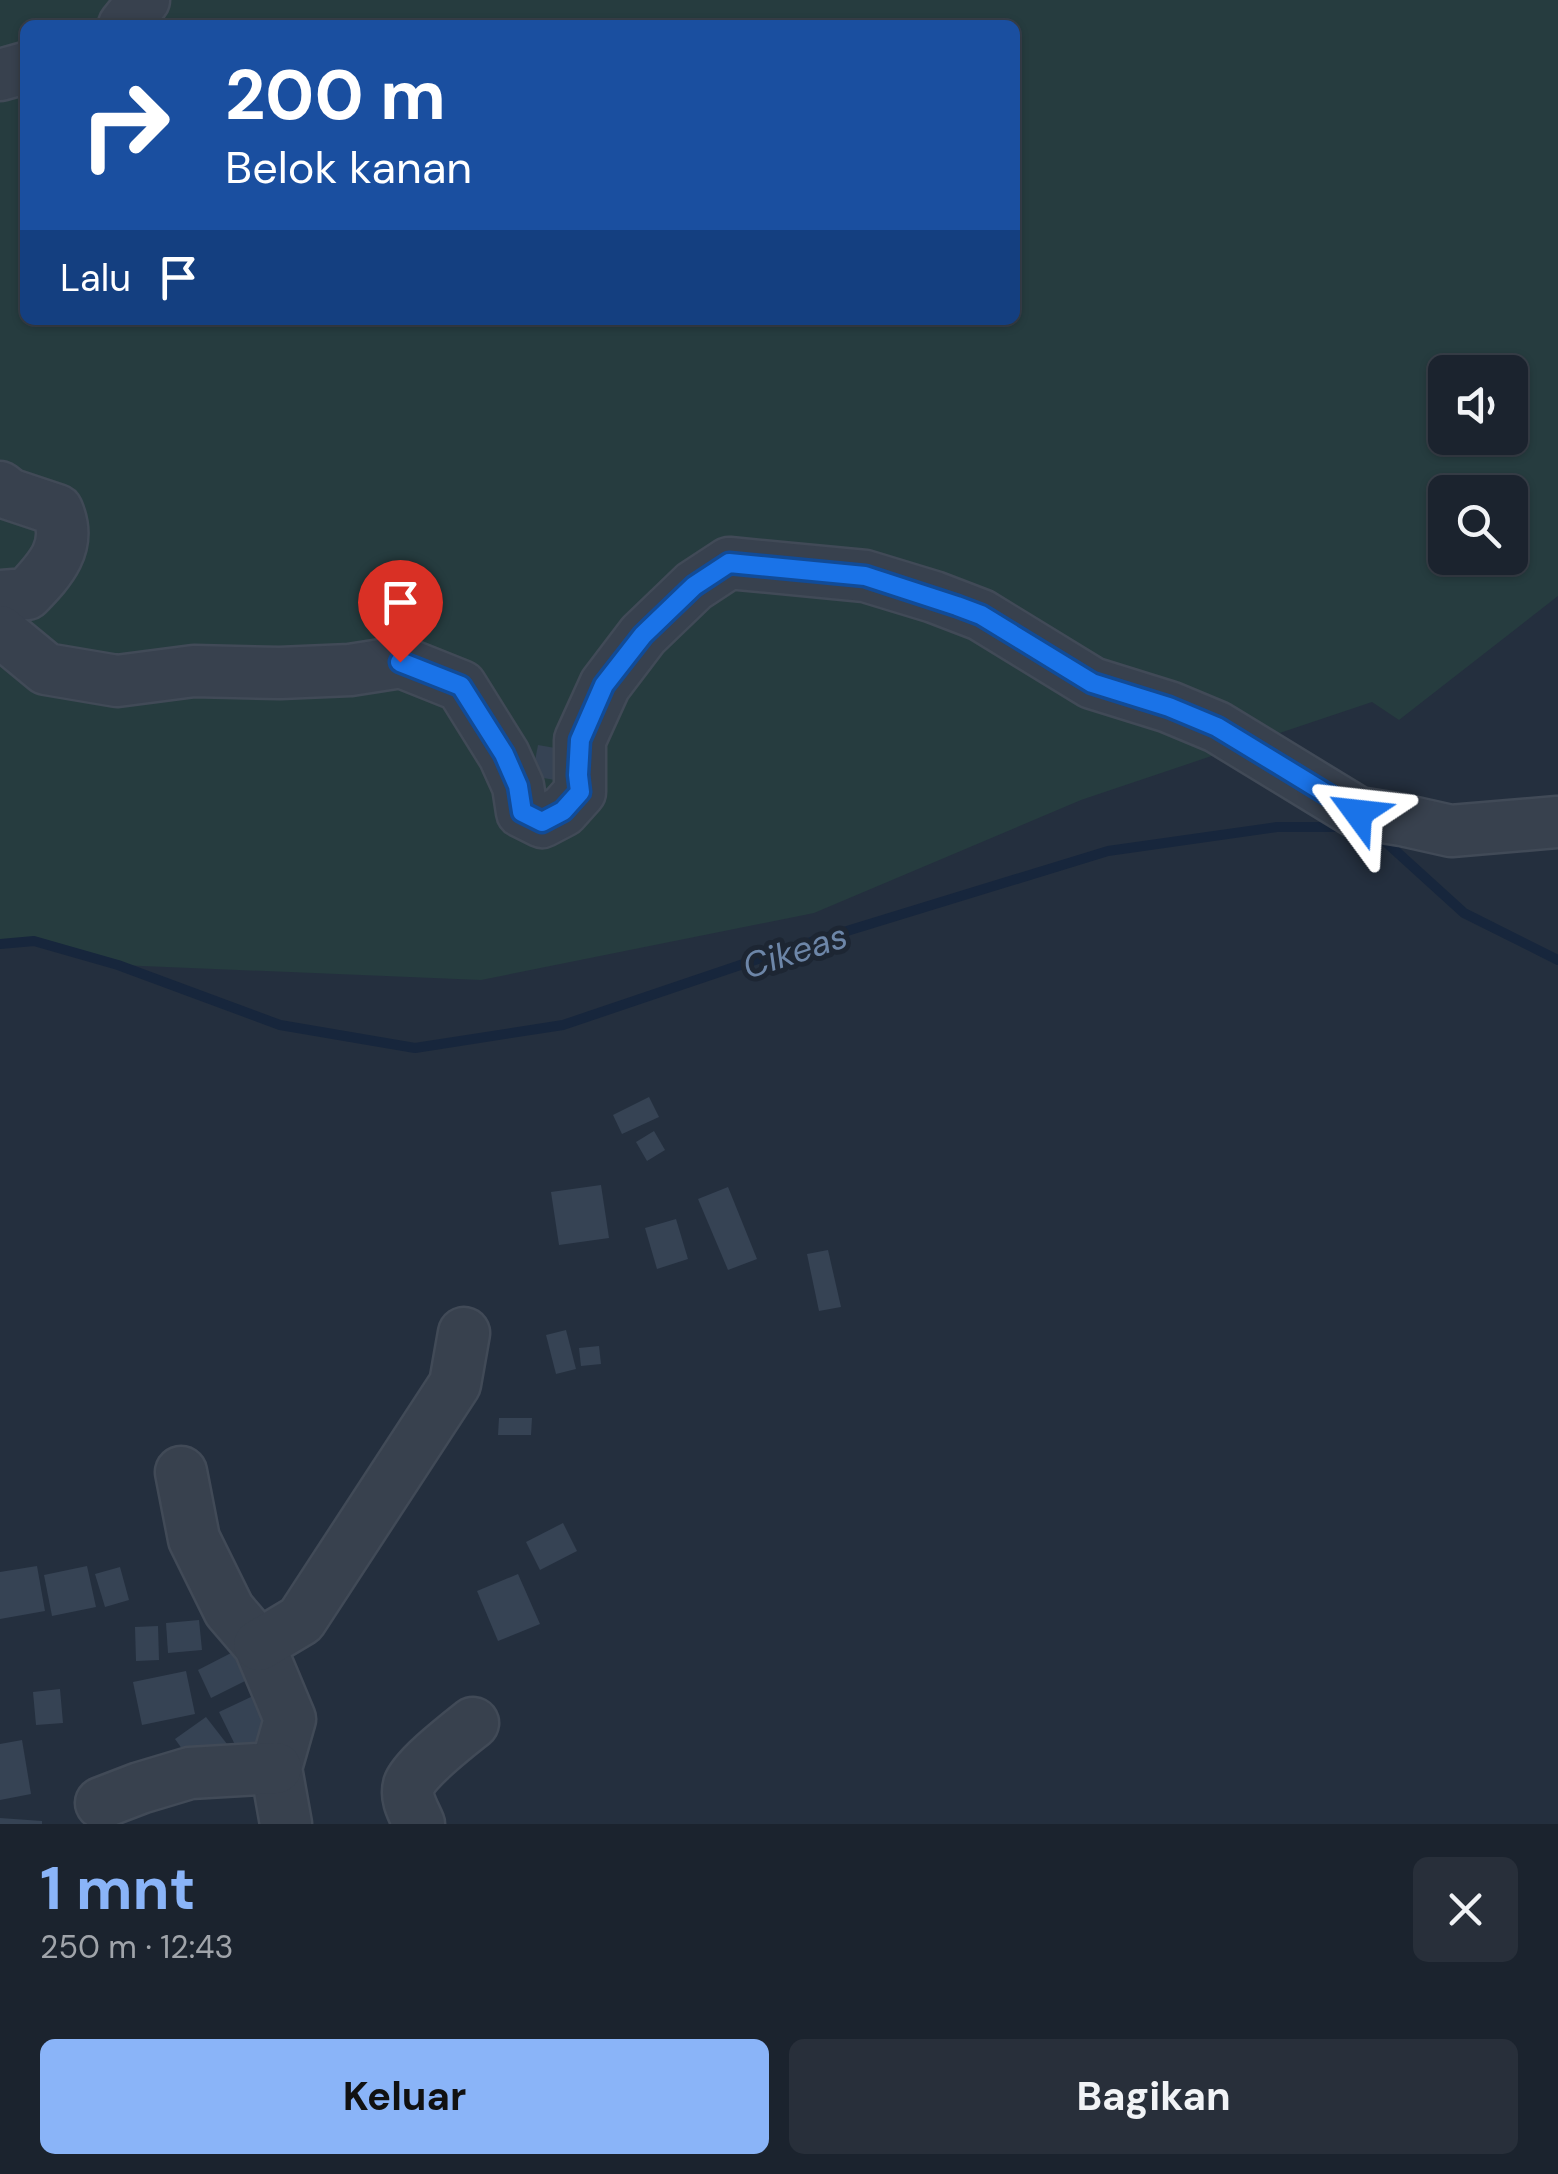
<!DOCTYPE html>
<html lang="id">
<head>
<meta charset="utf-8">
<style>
  body { margin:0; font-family:"DM Sans",sans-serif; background:#282f3a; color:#f1f3f6; height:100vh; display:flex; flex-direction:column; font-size:38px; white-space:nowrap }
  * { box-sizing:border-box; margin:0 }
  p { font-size:32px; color:#a0a4aa }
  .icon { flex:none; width:55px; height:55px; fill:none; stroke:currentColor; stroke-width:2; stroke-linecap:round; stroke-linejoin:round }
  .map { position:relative; height:1824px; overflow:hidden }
  .panel { display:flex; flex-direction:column; background:#1b232e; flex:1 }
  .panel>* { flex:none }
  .banner { position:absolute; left:20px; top:20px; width:1000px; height:305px; border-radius:15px; box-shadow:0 2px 8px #0004,0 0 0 2px #39404a; background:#1a4fa0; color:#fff; overflow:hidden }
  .buttons { position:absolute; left:1428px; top:355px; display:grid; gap:20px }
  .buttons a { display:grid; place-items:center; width:100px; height:100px; border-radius:15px; background:#1b232e; box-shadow:0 2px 8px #0004,0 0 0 2px #39404a; font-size:50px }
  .pin { position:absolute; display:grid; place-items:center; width:85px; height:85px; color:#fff; margin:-102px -42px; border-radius:50% 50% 50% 0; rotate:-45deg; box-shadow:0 0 10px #0007 }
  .pin .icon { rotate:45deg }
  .me { position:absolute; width:110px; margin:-55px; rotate:300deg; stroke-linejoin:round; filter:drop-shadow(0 0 8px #0008) }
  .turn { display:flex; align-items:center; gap:35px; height:210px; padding:0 40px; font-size:45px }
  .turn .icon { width:130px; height:130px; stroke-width:2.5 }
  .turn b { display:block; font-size:70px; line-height:85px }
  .then { display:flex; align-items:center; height:95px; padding:0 40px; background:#0003; gap:20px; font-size:38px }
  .round { display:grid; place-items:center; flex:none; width:105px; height:105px; border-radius:15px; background:#282f3a }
  .overview { display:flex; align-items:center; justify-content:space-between; height:170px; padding:0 40px }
  h1 { font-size:60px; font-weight:700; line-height:75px; color:#8ab4f8 }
  .button { display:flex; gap:20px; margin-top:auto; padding:20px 40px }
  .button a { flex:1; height:115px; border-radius:15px; background:#8ab4f8; color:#111; font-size:40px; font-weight:700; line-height:115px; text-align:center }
  .button a+a { background:#282f3a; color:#f1f3f6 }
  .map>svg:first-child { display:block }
</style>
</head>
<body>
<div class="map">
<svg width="1558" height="1824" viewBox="0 0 1558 1824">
  <rect width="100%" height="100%" fill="#242f3e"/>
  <path fill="#263c3f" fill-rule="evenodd" d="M 0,0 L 1558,0 L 1558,596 L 1399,720 L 1372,702 L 1081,800 L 814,913 L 481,980 L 118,965 L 34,941 L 0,944 ZM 25,25 L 1015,25 L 1015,320 L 25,320 ZM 1445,372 L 1510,372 L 1510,438 L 1445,438 ZM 1445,492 L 1510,492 L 1510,558 L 1445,558 Z"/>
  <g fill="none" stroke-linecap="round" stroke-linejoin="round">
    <g stroke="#17263c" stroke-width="10">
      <polyline points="1377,834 1464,913 1558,960"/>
      <polyline points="0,944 34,941 118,965 280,1025 415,1048 563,1025 785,950 1108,851 1277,827 1342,827"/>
    </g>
  </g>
  <g fill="#364354">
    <polygon points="538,745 561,749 555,780 532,776"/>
    <polygon points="649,1097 659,1117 622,1134 613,1115"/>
    <polygon points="654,1131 665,1150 647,1161 636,1142"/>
    <polygon points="601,1185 609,1238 559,1245 551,1192"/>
    <polygon points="728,1187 757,1259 728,1270 698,1199"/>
    <polygon points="676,1219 688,1259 657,1269 645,1228"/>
    <polygon points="828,1250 841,1307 819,1311 807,1254"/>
    <polygon points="566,1330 576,1369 556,1374 546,1335"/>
    <polygon points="599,1346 601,1364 581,1366 579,1348"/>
    <polygon points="499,1418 532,1418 531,1435 498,1435"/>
    <polygon points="563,1523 577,1551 540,1570 526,1542"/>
    <polygon points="37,1566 45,1611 0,1619 0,1572"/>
    <polygon points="87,1566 96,1607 52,1616 44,1575"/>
    <polygon points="120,1567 129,1600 105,1607 95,1574"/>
    <polygon points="518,1574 540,1624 498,1641 477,1591"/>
    <polygon points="199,1620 202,1650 168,1653 166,1623"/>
    <polygon points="158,1626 159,1660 136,1661 135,1627"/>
    <polygon points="233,1652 247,1680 211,1698 198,1670"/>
    <polygon points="186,1671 195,1714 142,1725 133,1682"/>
    <polygon points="60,1689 63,1723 36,1725 33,1692"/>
    <polygon points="253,1696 273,1738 240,1755 219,1712"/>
    <polygon points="206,1717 227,1744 195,1767 175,1739"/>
    <polygon points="22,1740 31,1794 0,1800 0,1744"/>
    <polygon points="0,1818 42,1821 42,1824 0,1824"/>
  </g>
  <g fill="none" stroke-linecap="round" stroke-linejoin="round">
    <g stroke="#414a57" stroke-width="55">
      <g id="minor">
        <polyline points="124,25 144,0"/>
        <polyline points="0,75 25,68"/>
        <path d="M 0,487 L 9,494 L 57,510 C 73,546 50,570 27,594 L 0,596"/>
        <polyline points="0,631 46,669 117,681 194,671 280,673 350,670 401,662 461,686 504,755 518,786 522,812 542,822 563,811 580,792 580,740 605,685 643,635 694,586 729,563 865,576 934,597 981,615 1092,683 1169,707 1217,727 1358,813 1402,820 1451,831 1558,822"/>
        <polyline points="181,1472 194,1539 229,1610 259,1645 290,1719 276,1768 286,1824"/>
        <polyline points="259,1645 301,1620 455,1384 464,1333"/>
        <polyline points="101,1803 140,1788 190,1773 276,1768"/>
        <path d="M 419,1824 C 414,1812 405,1799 409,1785 C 414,1769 458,1735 473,1723"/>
      </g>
    </g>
    <use href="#minor" stroke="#38414e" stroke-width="50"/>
  </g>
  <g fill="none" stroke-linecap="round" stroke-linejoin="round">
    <g stroke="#114b97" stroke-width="25">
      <polyline id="route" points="400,662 461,686 504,754 518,786 522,812 542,822 563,811 580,792 578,775 580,740 604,685 643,635 694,586 729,563 865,576 957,606 981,615 1092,683 1169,707 1217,727 1358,813"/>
    </g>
    <use href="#route" stroke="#1a73e8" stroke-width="18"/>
  </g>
  <g text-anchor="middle" stroke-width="10" stroke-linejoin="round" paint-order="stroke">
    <g font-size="35" font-style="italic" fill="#6d86a8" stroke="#1d2633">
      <text transform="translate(795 951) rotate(-18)" y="12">Cikeas</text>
    </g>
  </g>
</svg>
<div class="buttons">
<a><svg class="icon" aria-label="sound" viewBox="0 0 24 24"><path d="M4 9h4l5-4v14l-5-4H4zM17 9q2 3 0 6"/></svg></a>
<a><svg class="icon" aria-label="search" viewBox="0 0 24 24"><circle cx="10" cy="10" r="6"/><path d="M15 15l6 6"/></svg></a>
</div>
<div class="pin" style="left:400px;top:662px;background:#d93025"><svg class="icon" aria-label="arrive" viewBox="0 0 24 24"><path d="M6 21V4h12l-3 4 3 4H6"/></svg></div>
<svg class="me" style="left:1358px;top:813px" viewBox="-20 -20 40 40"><path d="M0-17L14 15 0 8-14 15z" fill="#1a73e8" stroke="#fff" stroke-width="4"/></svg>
<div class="banner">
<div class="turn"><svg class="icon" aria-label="right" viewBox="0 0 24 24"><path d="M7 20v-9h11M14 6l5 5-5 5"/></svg><div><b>200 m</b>Belok kanan</div></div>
<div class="then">Lalu<svg class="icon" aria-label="arrive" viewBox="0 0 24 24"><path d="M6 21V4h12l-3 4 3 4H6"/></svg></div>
</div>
</div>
<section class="panel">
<div class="overview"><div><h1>1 mnt</h1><p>250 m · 12:43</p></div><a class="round"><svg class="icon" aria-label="close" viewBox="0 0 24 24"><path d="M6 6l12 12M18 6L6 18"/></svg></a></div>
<div class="button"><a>Keluar</a><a>Bagikan</a></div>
</section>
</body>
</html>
